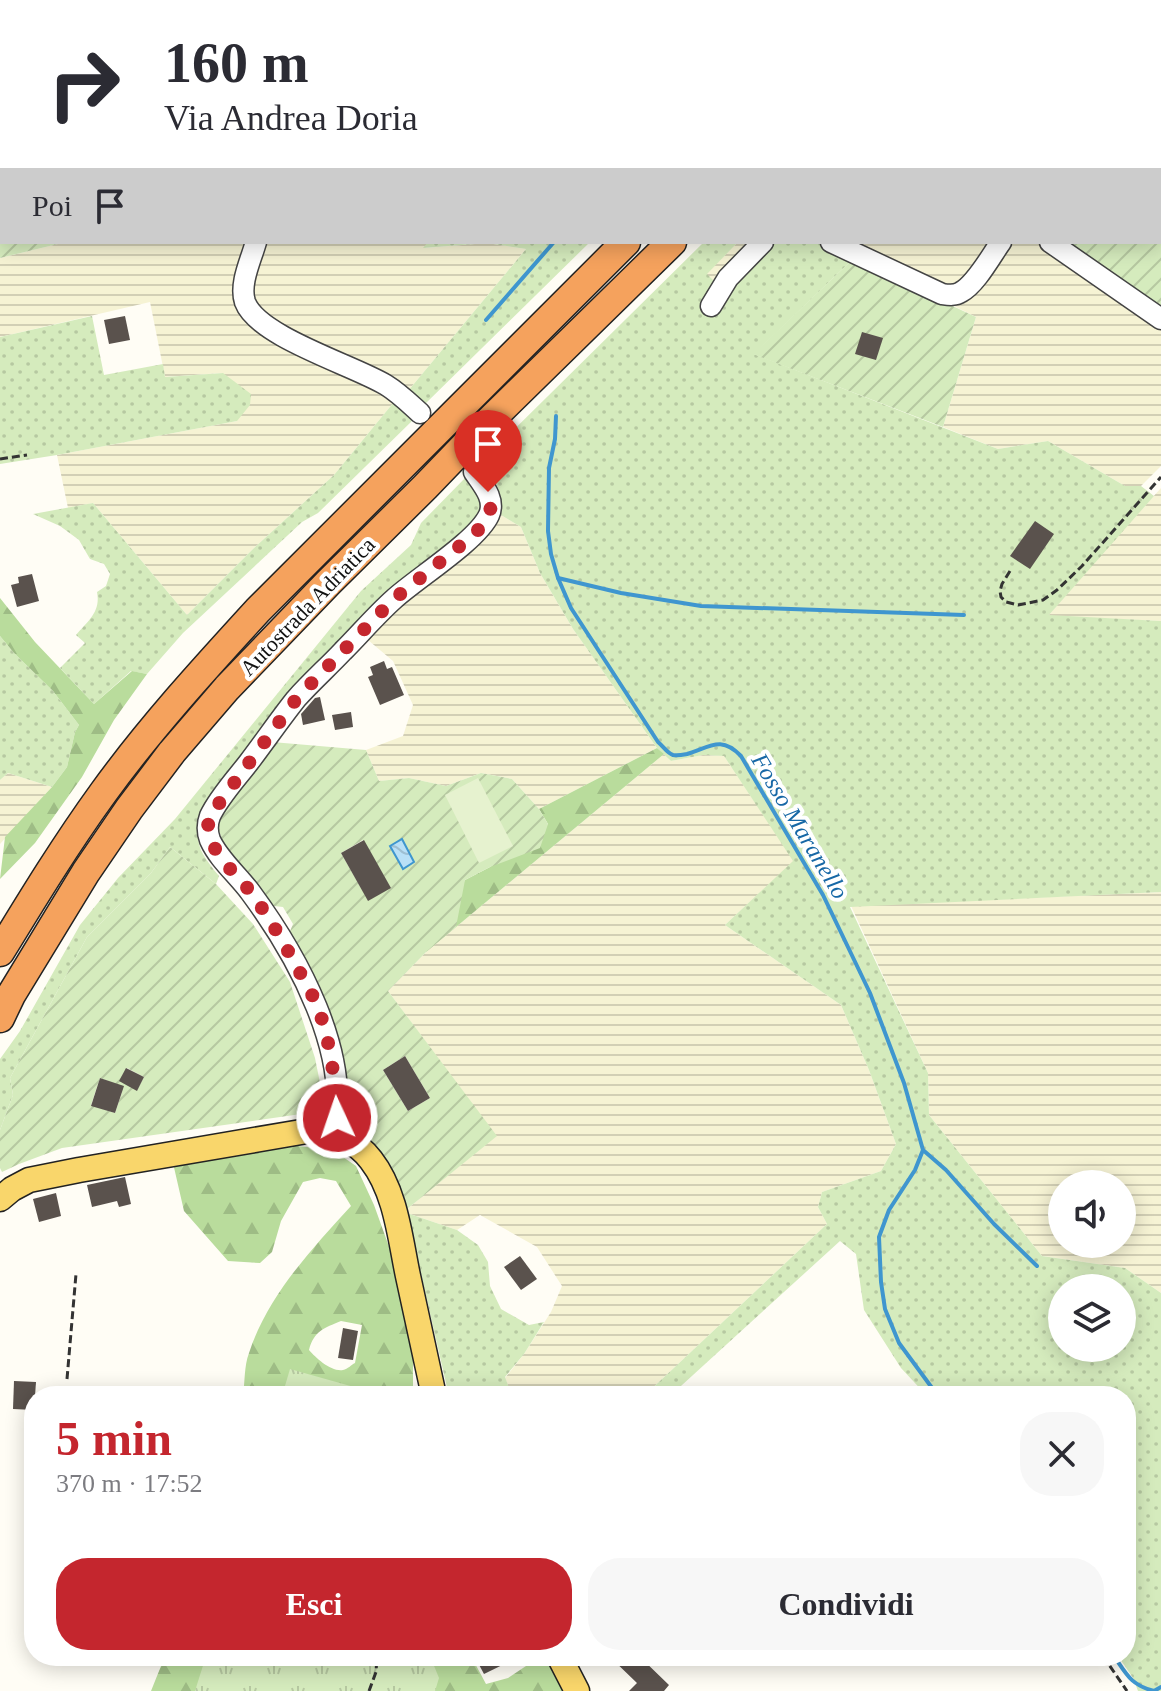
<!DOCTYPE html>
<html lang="it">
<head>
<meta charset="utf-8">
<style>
  body { margin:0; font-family:Georgia,serif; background:#f7f7f7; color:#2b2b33; height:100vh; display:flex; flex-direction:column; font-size:30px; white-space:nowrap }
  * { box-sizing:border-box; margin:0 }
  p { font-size:26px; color:#7c7c81 }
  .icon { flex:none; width:44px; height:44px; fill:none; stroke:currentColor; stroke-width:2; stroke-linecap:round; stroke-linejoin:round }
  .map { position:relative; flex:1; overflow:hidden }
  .details { position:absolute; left:24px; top:1386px; width:1112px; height:280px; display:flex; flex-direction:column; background:#fff; border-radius:32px; box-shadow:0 4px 20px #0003 }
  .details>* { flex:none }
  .banner { position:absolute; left:0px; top:0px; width:1162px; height:244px; box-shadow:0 4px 20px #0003; background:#fff; color:#2b2b33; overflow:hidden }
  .buttons { position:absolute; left:1048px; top:1170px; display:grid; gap:16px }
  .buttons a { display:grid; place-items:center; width:88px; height:88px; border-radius:50%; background:#fff; box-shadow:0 4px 20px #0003; font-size:40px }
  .pin { position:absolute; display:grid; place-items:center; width:68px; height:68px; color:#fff; margin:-82px -34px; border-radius:50% 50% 50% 0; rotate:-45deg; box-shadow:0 0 8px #0007 }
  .pin .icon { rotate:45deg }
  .me { position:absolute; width:88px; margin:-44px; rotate:357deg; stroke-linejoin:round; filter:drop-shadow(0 0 6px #0008) }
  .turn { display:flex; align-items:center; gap:28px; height:168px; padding:0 32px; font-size:36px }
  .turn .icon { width:104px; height:104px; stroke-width:2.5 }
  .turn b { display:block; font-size:56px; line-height:68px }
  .then { display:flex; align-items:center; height:76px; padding:0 32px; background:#0003; gap:16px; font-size:30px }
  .round { display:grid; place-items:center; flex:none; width:84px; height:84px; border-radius:32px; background:#f7f7f7 }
  .summary { display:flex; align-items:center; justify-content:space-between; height:136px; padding:0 32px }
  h1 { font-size:48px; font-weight:600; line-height:60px; color:#c4262e }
  .action { display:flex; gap:16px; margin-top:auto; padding:16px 32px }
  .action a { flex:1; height:92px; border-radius:32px; background:#c4262e; color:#fff; font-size:32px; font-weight:600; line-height:92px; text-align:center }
  .action a+a { background:#f7f7f7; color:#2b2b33 }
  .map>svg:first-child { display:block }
</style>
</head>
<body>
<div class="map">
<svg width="1161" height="1691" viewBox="0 0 1161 1691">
  <defs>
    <pattern id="farmland-rules" width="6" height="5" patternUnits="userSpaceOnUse" patternTransform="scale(2)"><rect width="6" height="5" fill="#f6f3d4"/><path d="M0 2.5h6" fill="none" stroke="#d2cfb5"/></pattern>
    <pattern id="grass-dots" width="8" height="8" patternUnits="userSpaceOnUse" patternTransform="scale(2)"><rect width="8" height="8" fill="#d5ebbd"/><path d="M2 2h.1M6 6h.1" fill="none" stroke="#b6c8a1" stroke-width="1.8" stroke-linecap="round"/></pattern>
    <pattern id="forest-firs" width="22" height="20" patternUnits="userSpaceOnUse" patternTransform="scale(2)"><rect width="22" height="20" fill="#b9dc9c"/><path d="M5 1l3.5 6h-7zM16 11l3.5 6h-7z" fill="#9ebc85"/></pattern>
    <pattern id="park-tufts" width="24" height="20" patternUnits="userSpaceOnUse" patternTransform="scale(2)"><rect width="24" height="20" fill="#d5ebbd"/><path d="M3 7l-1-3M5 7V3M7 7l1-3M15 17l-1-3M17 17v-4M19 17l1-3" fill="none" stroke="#b6c8a1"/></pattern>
    <pattern id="garden-furrows" width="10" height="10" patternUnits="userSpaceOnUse" patternTransform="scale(2)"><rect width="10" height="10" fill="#d5ebbd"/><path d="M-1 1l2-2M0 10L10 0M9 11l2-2" fill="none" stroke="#b6c8a1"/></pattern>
    <pattern id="water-waves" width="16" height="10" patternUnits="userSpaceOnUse" patternTransform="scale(2)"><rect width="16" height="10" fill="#b9e0f7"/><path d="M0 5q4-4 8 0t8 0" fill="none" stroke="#9ebfd3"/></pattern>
  </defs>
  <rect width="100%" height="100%" fill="#fffdf5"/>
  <g fill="url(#farmland-rules)" fill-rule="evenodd">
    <polygon points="0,0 232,0 232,2 2,2 2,130 0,118"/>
    <rect x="359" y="0" width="206" height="2"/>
    <polygon points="66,242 247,242 234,291 236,306 245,321 270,338 358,380 394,402 334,475 254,548 187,615 93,503 68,508 57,455 237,421 222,373 165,377 150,302 0,337 0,258"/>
    <polygon points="260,242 428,242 425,248 487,243 526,249 408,391 285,331 251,299"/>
    <polygon points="738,242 756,242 716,283 706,274"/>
    <polygon points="842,242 989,242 954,290"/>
    <polygon points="1010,242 1042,242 1161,325 1161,466 1141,486 1125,486 1048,441 998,449 943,427 976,317 950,304"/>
    <polygon points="1161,488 1161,621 1048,616 1094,562"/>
    <polygon points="501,515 521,527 540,573 573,629 657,748 539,809 512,779 481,773 446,786 409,778 379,781 366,750 403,736 413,705 393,661 368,640 404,601 466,553"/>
    <polygon points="664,754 671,761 703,755 724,756 794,861 725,925 841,1005 869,1070 896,1144 881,1171 822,1192 818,1207 827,1224 644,1396 512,1396 505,1378 524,1354 551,1312 562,1286 537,1247 480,1215 457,1230 407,1213 407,1209 496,1136 388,991 426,952"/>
    <polygon points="8,773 52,787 0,844 0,780"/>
    <path d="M 1161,892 L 1161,1293 L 1125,1268 L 1042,1256 L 929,1115 L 928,1073 L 851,906 ZM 1062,1184 L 1122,1184 L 1122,1244 L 1062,1244 Z"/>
  </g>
  <g fill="url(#grass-dots)" fill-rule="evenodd">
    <polygon points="428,242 590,242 424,405 408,391 526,249 487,243 423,248"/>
    <path d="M 704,242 L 738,242 L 707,274 L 716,283 L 756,242 L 842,242 L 853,259 L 754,354 L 998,449 L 1048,441 L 1125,486 L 1141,486 L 1154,496 L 1049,615 L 1161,621 L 1161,892 L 850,907 L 928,1073 L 929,1115 L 1042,1256 L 1125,1268 L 1161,1293 L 1161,1691 L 1138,1691 L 1133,1678 L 1118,1656 L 1126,1656 L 1126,1396 L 927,1396 L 901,1368 L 864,1310 L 856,1254 L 840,1241 L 670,1396 L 644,1396 L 827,1224 L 818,1207 L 822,1192 L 881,1171 L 896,1144 L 869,1070 L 841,1005 L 725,925 L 793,861 L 724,756 L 703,755 L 671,761 L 657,748 L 573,629 L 540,573 L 521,527 L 501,515 C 502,489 497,481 480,463 ZM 1062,1288 L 1122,1288 L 1122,1348 L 1062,1348 Z"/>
    <polygon points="92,316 104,375 163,364 165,377 223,373 251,394 250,405 237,421 57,455 0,464 0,337"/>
    <path d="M 394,402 L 412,421 L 318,513 L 302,522 L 183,633 L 147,674 L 131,671 L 94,704 L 60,668 L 85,643 L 76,635 C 88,621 101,612 97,592 L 106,586 L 110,574 L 104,564 L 90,559 L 79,540 L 60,526 L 33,514 L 93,503 L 187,615 L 254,548 L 334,475 Z"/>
    <path d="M 468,475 C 480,494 488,499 476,521 L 204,809 C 193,841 197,849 219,876 L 216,884 L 170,847 L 151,873 L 87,937 L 10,1078 L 13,1095 L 0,1130 L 0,1059 L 20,1031 L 80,925 L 118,878 L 175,819 L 361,591 L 411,545 L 421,523 Z"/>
    <polygon points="0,636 14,653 53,691 79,725 75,732 67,767 52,787 8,773 0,780"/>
    <polygon points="407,1213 457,1230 478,1245 488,1262 490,1286 501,1309 529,1325 544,1322 524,1354 505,1377 512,1396 449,1396"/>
  </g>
  <g fill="url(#forest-firs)" fill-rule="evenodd">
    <polygon points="0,598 35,642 94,704 132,671 147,674 114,720 82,777 35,843 0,879 5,837 52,787 67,767 75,732 79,725 53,691 14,653 0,636"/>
    <polygon points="657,748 664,754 426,952 465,880 490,867 548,824 539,809"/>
    <path d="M 280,1144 L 333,1150 L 356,1166 L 374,1205 L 401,1280 L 413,1352 L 413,1396 L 243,1396 C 245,1382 244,1366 249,1353 C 268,1295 311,1250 351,1206 L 336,1181 L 320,1178 L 303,1182 L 281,1221 L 272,1252 L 260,1263 L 228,1261 L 184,1211 L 173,1163 ZM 341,1321 L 362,1325 L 355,1363 C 351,1365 348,1369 343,1370 C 331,1372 316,1358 309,1350 C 314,1331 324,1328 341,1321 Z"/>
    <polygon points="165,1656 471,1656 486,1684 508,1678 532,1662 529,1656 546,1656 564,1691 151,1691"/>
  </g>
  <g fill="url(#park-tufts)">
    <polygon points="290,1369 386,1396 282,1396"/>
    <polygon points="206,1656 430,1656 439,1678 435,1691 195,1691"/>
  </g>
  <g fill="url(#garden-furrows)" fill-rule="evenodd">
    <polygon points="947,0 1104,0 1106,2 945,2"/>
    <polygon points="1160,45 1161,46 1161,308 1067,242 1160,242"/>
    <polygon points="0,118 2,130 2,242 66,242 0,258"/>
    <polygon points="853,259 976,317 943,427 753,354"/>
    <path d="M 272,742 L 366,750 L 379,781 L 409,778 L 446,786 L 481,773 L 512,779 L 539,809 L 548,824 L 540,848 L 490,867 L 465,880 L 456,927 L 426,952 L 388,991 L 497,1136 L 407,1209 L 389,1162 L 372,1143 L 345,1126 L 346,1114 L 343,1065 L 288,936 L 293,924 L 283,907 L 274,906 L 266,901 L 223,844 L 217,823 L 224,805 ZM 363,840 L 390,887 L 368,900 L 341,853 ZM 405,1056 L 430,1098 L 408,1111 L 383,1070 Z"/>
    <path d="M 170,847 L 216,884 L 253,924 L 290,982 L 315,1058 L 321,1088 L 317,1103 L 312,1111 L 301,1114 L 62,1148 L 19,1164 L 2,1172 L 0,1168 L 0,1130 L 13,1095 L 10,1078 L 87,937 L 151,873 ZM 127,1068 L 144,1077 L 137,1090 L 122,1076 ZM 100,1078 L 116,1084 L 122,1092 L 115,1113 L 91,1105 Z"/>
  </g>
  <polygon fill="#e6f2cf" points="478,778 513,846 479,863 445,795"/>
  <polygon fill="url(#water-waves)" stroke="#3f96cf" stroke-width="2" points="402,839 414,862 403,869 390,846"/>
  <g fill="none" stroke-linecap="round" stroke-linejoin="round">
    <g stroke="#3f96cf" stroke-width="4">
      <polyline points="595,0 595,2"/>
      <polyline points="486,320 554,242"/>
      <path d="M 556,416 L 555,439 L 549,468 L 548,531 L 551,554 L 558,578 L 571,608 L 658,742 C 663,746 667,753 673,755 C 678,756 682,755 687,754 C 710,747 721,735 741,756 L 823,895 L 870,993 L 904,1083 L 923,1150 L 946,1170 L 994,1224 L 1037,1266"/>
      <polyline points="558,578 621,593 701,606 964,615"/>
      <polyline points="923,1150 915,1170 889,1210 879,1237 881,1282 885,1309 899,1343 938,1396"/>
      <path d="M 1114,1656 C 1127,1675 1131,1685 1154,1691 L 1161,1687"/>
    </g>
  </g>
  <g fill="#5a524d">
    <polygon points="125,316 130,340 109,344 104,320"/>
    <polygon points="862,332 883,338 876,360 855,354"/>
    <polygon points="1035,521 1054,534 1030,569 1010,556"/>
    <polygon points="32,574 39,601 17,607 11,585 19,583 18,577"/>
    <polygon points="384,661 387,669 392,667 404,695 380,705 368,677 373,675 370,667"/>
    <polygon points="320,697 325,720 303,725 301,714 315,698"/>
    <polygon points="351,712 353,727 335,730 332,715"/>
    <polygon points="364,840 391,888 368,901 341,853"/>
    <polygon points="405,1056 430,1098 408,1111 383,1070"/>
    <polygon points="126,1068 144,1077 137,1091 119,1081"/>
    <polygon points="100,1078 124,1086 115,1113 91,1106"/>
    <polygon points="125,1177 131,1204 119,1207 117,1201 92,1207 87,1185"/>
    <polygon points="56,1193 61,1216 39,1222 33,1199"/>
    <polygon points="520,1256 537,1279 521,1290 504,1267"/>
    <polygon points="343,1328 358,1331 353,1360 338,1358"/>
    <polygon points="14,1381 36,1382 34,1410 13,1409"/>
    <polygon points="485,1656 521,1656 484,1674 477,1661"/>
    <polygon points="609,1656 639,1656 669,1685 664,1691 629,1691 637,1683"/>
  </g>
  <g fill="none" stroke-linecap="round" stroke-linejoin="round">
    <g stroke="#444" stroke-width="23">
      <g id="minor">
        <polyline points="238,0 238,2"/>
        <polyline points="1119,0 1121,2"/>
        <polyline points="1160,29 1161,28"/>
        <path d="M 256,242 C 251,260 239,284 245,302 C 258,337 353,365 386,385 C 399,393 409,403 420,413"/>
        <path d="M 831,242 L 942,294 C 949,295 955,296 961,292 C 976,284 991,256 1001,242"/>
        <polyline points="1050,242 1161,319"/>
        <polyline points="711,306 728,278 763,242"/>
        <path d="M 333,1133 C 353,1055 296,954 251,893 C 238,875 219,860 210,840 C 207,832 207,824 210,816 C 219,797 236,779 249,762 C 265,741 280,719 296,699 C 311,682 328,667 343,651 C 360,634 376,615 394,599 C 417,578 477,541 489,515 C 496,499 482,484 474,472"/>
      </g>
    </g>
    <g stroke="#222" stroke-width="27">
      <g id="major">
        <path d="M 0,1199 L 12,1189 L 29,1180 L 79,1170 L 307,1131 C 333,1131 355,1139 371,1160 C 396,1192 400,1238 408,1276 C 417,1316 425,1356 434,1396"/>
        <polyline points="559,1656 577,1691"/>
      </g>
    </g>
    <g stroke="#222" stroke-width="31">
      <g id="highway">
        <polyline points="870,2 872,0"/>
        <polyline points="914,2 916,0"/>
        <path d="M 0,952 C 33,898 66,844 103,793 C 150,728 204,669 258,610 L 626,242"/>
        <polyline points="0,1018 11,995 86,872 129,809 172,752 227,688 328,583 425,487 477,433 672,242"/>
      </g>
    </g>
    <g stroke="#333" stroke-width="3" stroke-dasharray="8 4" stroke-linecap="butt">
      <polyline points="0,459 27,455"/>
      <polyline points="1010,571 1002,584 1000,591 1001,597 1006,602 1018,605 1043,600 1057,590 1082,566 1161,477"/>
      <polyline points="67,1379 76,1274"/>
      <polyline points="1103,1656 1127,1691"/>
      <polyline points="369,1691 376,1672 377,1656"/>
    </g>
    <use href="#minor" stroke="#fff" stroke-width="20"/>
    <use href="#major" stroke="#f9d66b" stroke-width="24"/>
    <use href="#highway" stroke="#f5a25d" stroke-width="28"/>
  </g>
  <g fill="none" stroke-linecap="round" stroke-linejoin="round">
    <path stroke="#c4262e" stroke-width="14" stroke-dasharray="0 25.2" d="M 337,1118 C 335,1081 331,1043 318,1008 C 313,995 305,982 298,969 C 283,942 268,915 249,890 C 232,869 203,847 209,817 L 297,698 L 394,599 L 471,537 L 484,524 L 490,513 L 491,503 L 488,492"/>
  </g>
  <g text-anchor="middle" stroke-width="8" stroke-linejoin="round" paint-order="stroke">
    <g font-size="22" fill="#111" stroke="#fff">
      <text transform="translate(307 606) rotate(-46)" y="8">Autostrada Adriatica</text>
    </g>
    <g font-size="24" font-style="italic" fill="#1768a6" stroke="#fff">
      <text transform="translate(800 826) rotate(59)" y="8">Fosso Maranello</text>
    </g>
  </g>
</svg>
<div class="buttons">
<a><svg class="icon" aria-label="sound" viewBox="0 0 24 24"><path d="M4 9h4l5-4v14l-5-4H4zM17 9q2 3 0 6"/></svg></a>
<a><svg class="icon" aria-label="layers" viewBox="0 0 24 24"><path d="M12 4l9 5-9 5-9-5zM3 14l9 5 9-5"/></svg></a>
</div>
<div class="pin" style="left:488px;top:492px;background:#d93025"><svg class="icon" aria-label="arrive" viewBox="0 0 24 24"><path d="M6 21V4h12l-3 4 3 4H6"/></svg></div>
<svg class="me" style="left:337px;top:1118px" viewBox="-20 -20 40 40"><circle r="17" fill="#c4262e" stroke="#fff" stroke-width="3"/><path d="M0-11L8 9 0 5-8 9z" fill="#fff"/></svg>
<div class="banner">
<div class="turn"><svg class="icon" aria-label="right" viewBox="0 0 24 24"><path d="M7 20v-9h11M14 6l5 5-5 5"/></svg><div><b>160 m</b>Via Andrea Doria</div></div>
<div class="then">Poi<svg class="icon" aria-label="arrive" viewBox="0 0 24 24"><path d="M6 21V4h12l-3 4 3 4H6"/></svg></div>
</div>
<section class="details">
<div class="summary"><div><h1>5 min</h1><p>370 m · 17:52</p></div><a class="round"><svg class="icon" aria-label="close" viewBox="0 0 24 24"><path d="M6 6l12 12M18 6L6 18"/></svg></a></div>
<div class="action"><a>Esci</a><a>Condividi</a></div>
</section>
</div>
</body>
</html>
